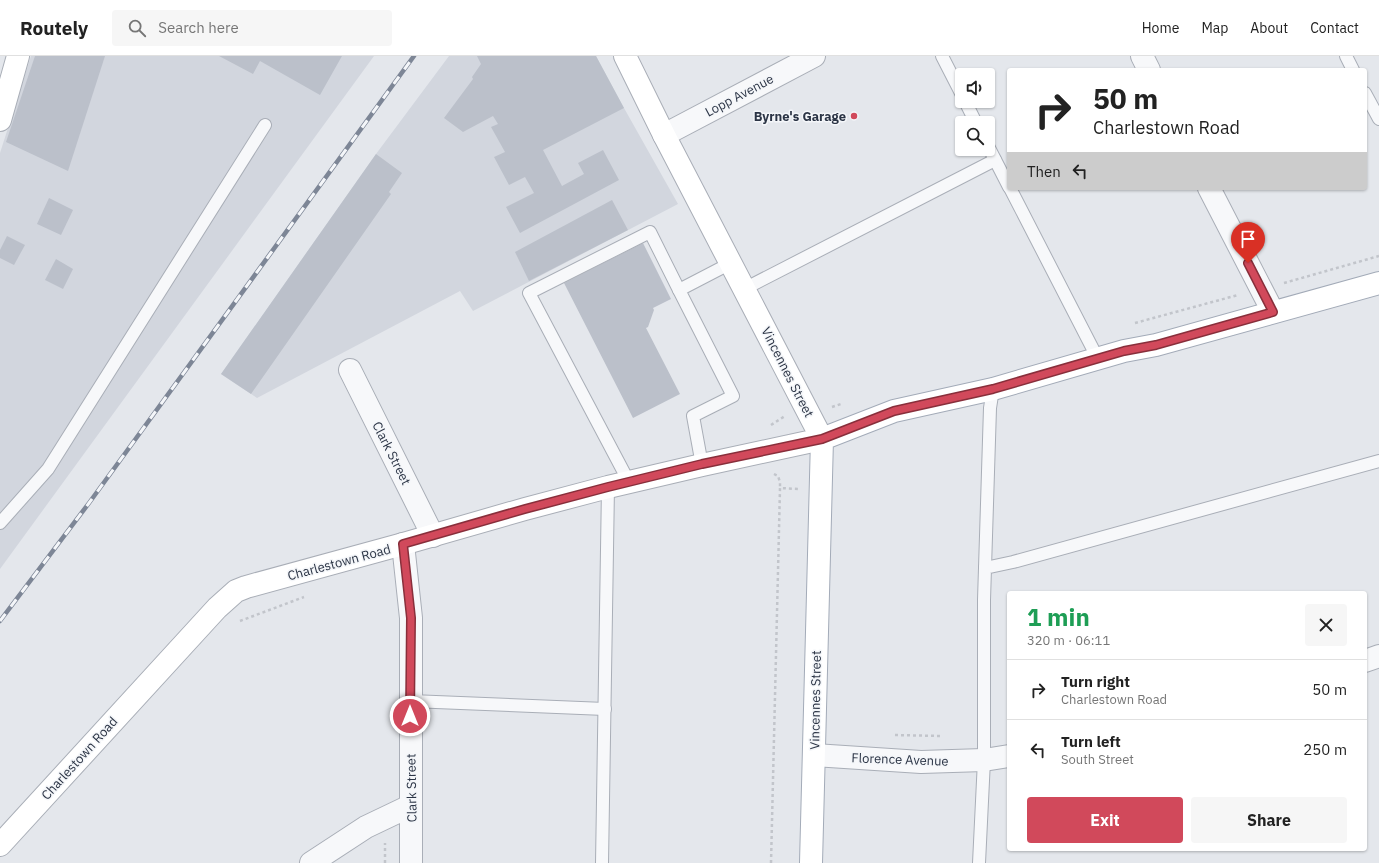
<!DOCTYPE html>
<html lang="en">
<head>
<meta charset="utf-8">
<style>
  body { margin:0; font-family:"IBM Plex Sans",sans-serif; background:#f6f6f6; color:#222; height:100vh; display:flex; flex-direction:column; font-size:15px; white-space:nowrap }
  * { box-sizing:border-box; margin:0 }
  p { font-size:13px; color:#767676 }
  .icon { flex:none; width:22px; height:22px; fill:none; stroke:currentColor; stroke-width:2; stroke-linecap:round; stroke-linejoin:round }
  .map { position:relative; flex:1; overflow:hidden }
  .drawer { position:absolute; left:1007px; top:535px; width:360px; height:260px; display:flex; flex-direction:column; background:#fff; border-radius:4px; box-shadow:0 1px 3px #0004 }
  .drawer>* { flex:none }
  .guide { position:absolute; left:1007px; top:12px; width:360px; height:122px; border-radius:4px; box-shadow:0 1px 3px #0004; background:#fff; color:#222; overflow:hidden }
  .controls { position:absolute; left:955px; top:12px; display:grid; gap:8px }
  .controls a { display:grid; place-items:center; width:40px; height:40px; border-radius:4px; background:#fff; box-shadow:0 1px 3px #0004; font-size:20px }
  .pin { position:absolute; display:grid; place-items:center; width:34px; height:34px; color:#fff; margin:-41px -17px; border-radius:50% 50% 50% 0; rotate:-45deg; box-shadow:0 0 4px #0007 }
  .pin .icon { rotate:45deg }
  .me { position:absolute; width:44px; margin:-22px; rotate:0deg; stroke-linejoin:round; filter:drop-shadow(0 0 3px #0008) }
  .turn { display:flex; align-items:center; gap:14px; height:84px; padding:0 20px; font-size:18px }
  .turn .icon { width:52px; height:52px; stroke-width:2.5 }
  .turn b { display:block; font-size:28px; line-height:34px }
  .then { display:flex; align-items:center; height:38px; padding:0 20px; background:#0003; gap:8px; font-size:15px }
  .round { display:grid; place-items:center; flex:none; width:42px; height:42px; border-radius:4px; background:#f6f6f6 }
  .overview { display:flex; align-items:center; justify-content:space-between; height:68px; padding:0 20px }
  h1 { font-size:24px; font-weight:800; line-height:30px; color:#1e9e55 }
  .primary-button { display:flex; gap:8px; margin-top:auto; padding:8px 20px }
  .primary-button a { flex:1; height:46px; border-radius:4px; background:#d1495b; color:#fff; font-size:16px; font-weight:800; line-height:46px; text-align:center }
  .primary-button a+a { background:#f6f6f6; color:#222 }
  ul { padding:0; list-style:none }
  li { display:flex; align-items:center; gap:12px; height:60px; padding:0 20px; border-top:1px solid #e0e0e0 }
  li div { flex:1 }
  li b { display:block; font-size:15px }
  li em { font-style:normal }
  header { display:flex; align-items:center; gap:24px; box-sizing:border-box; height:56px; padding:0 20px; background:#fff; border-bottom:1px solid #e0e0e0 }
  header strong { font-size:19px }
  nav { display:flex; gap:22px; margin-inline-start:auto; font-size:14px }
  .search { width:280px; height:36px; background:#f6f6f6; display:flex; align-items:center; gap:10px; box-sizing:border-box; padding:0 14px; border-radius:4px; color:#767676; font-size:15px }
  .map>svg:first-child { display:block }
</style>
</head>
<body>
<header>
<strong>Routely</strong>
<div class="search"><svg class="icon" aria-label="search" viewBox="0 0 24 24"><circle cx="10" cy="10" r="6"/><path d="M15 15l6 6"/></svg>Search here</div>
<nav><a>Home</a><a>Map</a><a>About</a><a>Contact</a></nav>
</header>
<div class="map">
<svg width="1379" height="807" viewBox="0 0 1379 807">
  <rect width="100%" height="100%" fill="#e4e7ec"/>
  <g fill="#d2d6de">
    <polygon points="31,0 374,0 0,513 0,97"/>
    <polygon points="449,0 596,0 624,52 678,148 473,255 460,235 257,342 221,318 376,98"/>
  </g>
  <g fill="#bbc0ca">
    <polygon points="35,0 105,0 68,115 6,86"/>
    <polygon points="219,0 342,0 320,39 260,5 253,18"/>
    <polygon points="477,0 596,0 624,52 543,94 562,130 584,118 578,107 603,94 619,124 520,177 506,151 534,137 525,121 509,129 494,101 505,96 491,71 498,68 493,60 463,76 444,62 473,23 472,21 481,8"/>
    <polygon points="376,98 402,117 389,136 391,138 251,338 221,318"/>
    <polygon points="49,142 73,154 61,179 37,168"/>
    <polygon points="612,144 628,174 529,225 515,196"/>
    <polygon points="7,180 25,189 14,209 0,202 0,194"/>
    <polygon points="643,187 671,243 653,252 654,254 648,271 646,272 680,338 633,362 564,227"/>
    <polygon points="56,203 73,213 63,233 45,224"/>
  </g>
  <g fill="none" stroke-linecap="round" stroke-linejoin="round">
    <g stroke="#a9aeb7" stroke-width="14">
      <g id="lane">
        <polyline points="942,0 962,39"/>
        <polyline points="1346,0 1353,14"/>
        <polyline points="1365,37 1379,63"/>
        <polyline points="965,45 976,67"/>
        <polyline points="988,90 1009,131"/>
        <polyline points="1010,132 1098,303"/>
        <polyline points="744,233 995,104"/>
        <polyline points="702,409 693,360 733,340 679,234 731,207"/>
        <polyline points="629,426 529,237 650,176 679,234"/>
        <polyline points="0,467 48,413 265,69"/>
        <polyline points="985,512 990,352 993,333"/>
        <polyline points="411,645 605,653"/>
        <polyline points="602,807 608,431"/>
        <polyline points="979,807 984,704 984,544 985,512 1013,506 1379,405"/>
      </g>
    </g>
    <g stroke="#a9aeb7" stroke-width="24">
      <g id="street">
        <polyline points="1142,0 1149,14"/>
        <polyline points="664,79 814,0"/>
        <polyline points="1209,132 1273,256"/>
        <polyline points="350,314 433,480"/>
        <polyline points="403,488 411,562 411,807"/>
        <polyline points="1365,605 1379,600"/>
        <polyline points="814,699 921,706 984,704 1009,700"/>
        <polyline points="311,807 366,771 410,750"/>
      </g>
    </g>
    <g stroke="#a9aeb7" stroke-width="24">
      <g id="secondary">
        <polyline points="0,64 18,0"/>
        <polyline points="0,789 217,552 236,535 246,531 403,488 525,453 608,431 702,409 822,383 664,79 625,0"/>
      </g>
    </g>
    <g stroke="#a3abb8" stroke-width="24">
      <polyline id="primary" points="811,807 822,383 894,355 993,333 1124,295 1156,289 1379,227"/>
    </g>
    <g stroke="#c2c5cb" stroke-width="2.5" stroke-dasharray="3 3" stroke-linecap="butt">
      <polyline points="1284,227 1379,200"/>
      <polyline points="1135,267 1238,239"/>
      <polyline points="832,351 841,348"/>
      <polyline points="771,369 785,360"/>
      <polyline points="774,418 778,420 780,426 780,432"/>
      <polyline points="240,565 304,541"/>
      <polyline points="895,679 940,680"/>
      <polyline points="385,807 385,787"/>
      <polyline points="771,807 780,432 798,433"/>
    </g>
    <use href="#lane" stroke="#f7f8fa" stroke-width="12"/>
    <use href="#street" stroke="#f7f8fa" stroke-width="22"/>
    <use href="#secondary" stroke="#fff" stroke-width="22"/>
    <use href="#primary" stroke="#fff" stroke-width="22"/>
    <g stroke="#7d8696" stroke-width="4.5">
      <polyline id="rail" points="0,565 89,447 414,0"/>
    </g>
    <use href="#rail" stroke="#f4f6f9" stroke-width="3" stroke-dasharray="9" stroke-linecap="butt"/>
  </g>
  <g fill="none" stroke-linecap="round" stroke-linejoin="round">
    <g stroke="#882f3b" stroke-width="10">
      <polyline id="route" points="410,660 411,562 403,488 525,453 608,431 702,408 822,383 894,355 993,333 1124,295 1156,289 1273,256 1248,207"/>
    </g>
    <use href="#route" stroke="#d1495b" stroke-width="7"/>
  </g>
  <circle fill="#d1495b" stroke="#f4f6f9" stroke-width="1.5" cx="854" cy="60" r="4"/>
  <g text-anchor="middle" stroke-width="3" stroke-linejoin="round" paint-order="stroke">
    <g font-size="13" fill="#2b3445" stroke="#f4f6f9">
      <text transform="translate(739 39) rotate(-28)" y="5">Lopp Avenue</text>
      <text transform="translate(788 316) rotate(63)" y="5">Vincennes Street</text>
      <text transform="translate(392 397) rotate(63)" y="5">Clark Street</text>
      <text transform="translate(339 506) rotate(-15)" y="5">Charlestown Road</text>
      <text transform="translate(815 644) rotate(-89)" y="5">Vincennes Street</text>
      <text transform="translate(79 702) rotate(-48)" y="5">Charlestown Road</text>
      <text transform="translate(900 703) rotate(2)" y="5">Florence Avenue</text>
      <text transform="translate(411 732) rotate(-91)" y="5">Clark Street</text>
    </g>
    <g font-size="13" font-weight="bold" fill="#2b3445" stroke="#f4f6f9" text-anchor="end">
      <text x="846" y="65">Byrne's Garage</text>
    </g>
  </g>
</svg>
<div class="controls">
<a><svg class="icon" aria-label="sound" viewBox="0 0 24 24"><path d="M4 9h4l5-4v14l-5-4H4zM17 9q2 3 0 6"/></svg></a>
<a><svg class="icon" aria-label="search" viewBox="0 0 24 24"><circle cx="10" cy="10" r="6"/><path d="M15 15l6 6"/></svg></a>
</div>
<div class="pin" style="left:1248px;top:207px;background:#d93025"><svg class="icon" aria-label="arrive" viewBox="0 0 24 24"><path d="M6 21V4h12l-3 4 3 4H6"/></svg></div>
<svg class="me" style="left:410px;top:660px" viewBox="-20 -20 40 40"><circle r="17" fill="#d1495b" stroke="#fff" stroke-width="3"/><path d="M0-11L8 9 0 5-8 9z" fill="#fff"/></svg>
<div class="guide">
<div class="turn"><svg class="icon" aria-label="right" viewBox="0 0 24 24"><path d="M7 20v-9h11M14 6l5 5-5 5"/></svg><div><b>50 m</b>Charlestown Road</div></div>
<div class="then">Then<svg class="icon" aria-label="left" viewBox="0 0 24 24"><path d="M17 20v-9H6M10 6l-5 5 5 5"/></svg></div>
</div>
<section class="drawer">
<div class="overview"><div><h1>1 min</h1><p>320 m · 06:11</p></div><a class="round"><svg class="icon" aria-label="close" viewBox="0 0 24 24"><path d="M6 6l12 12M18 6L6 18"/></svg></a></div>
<ul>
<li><svg class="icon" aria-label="right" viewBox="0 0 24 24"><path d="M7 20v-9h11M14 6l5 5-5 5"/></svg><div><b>Turn right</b><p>Charlestown Road</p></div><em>50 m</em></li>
<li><svg class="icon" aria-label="left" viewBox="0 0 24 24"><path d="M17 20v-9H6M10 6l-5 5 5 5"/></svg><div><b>Turn left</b><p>South Street</p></div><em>250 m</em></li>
</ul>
<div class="primary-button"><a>Exit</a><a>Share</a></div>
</section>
</div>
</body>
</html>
